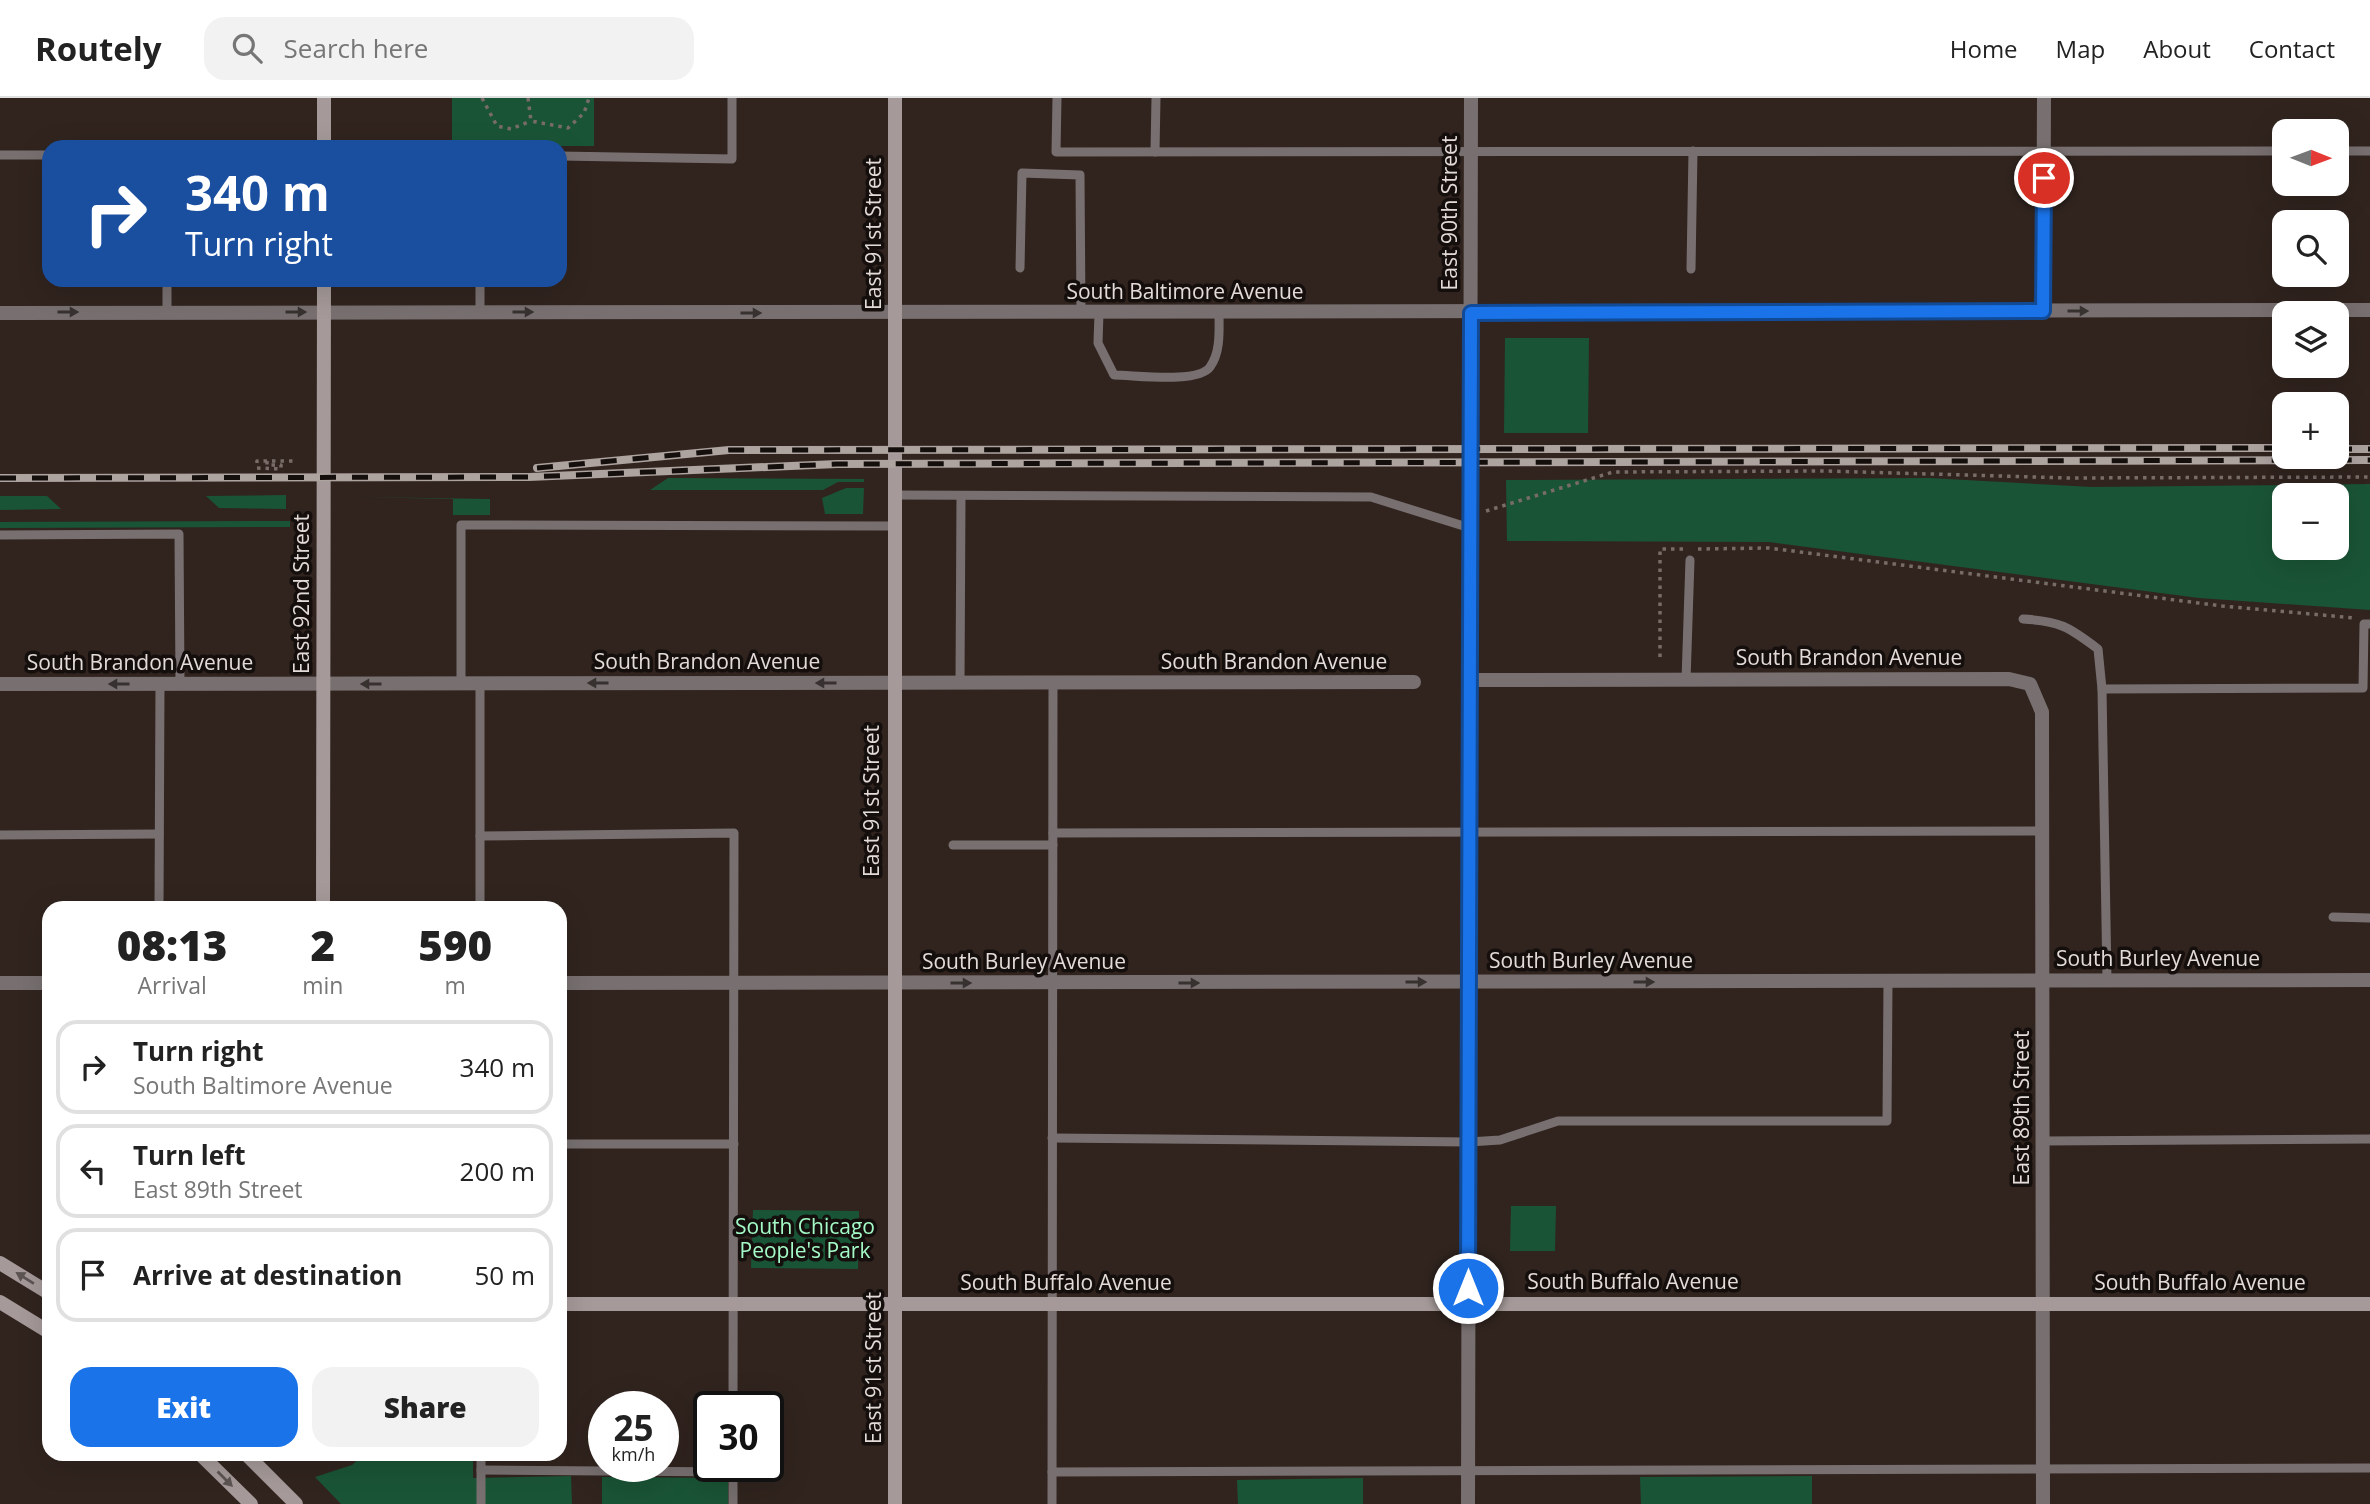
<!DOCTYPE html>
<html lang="en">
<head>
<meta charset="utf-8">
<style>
  body { margin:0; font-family:"Open Sans",sans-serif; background:#f2f2f2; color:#222; height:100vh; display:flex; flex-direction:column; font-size:26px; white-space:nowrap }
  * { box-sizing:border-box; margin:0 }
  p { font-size:23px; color:#767676 }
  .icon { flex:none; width:38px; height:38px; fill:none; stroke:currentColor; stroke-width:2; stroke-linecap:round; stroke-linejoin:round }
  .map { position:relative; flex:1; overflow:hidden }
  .details { position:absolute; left:42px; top:803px; width:525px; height:560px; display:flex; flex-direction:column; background:#fff; border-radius:21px; box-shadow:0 7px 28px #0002 }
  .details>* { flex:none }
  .guide { position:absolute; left:42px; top:42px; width:525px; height:147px; border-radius:21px; box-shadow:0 7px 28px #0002; background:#1a4fa0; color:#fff; overflow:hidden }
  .needle { width:46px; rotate:91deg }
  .tools { position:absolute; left:2272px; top:21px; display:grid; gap:14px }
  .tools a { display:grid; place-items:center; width:77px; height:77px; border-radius:14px; background:#fff; box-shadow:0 7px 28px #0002; font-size:35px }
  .speed { position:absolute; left:588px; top:1293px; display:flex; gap:14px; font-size:35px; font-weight:700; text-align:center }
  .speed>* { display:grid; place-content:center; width:91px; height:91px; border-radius:50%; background:#fff; box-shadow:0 7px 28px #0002; line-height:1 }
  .speed small { font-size:18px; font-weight:400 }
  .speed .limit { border:4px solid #111; border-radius:10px; background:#fff; color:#111 }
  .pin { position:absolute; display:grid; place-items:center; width:60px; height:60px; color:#fff; margin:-30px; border:4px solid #fff; border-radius:50%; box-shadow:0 2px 7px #0007 }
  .me { position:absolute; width:77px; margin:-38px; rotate:0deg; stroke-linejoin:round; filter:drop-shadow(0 0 5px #0008) }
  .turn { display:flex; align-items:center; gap:24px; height:147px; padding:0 28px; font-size:32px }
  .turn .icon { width:91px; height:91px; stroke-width:2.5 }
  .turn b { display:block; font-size:49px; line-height:60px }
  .eta { display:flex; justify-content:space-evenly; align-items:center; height:119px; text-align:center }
  .eta b { font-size:42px; font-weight:800; line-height:49px }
  .action { display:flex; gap:14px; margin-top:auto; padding:14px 28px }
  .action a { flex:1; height:80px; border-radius:21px; background:#1a73e8; color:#fff; font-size:28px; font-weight:800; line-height:80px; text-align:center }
  .action a+a { background:#f2f2f2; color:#222 }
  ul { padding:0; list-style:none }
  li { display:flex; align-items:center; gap:21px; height:94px; margin:0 14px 10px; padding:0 14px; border:4px solid #e0e0e0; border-radius:21px }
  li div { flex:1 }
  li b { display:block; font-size:26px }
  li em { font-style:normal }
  header { display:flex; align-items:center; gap:42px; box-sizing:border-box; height:98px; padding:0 35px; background:#fff; border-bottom:2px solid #e0e0e0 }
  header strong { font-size:33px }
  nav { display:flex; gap:38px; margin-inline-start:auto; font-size:24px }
  .search { width:490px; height:63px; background:#f2f2f2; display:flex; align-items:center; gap:18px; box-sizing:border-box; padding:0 24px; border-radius:21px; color:#767676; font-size:26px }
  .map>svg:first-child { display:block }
</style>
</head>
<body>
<header>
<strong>Routely</strong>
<div class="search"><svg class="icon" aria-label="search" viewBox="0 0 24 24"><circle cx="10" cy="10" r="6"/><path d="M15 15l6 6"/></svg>Search here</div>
<nav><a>Home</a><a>Map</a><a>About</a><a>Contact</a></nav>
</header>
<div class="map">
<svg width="2370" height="1406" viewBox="0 0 2370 1406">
  <rect width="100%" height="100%" fill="#31241f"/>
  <g fill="#1a5436" fill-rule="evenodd">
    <rect x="452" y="0" width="142" height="48"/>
    <polygon points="1505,240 1589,240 1588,335 1504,335"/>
    <polygon points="668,380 864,381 864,384 838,384 823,392 650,392"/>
    <path d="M 1929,380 L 2092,389 L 2370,386 L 2370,512 L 2199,500 L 1769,444 L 1507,443 L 1506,382 ZM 2284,397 L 2336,397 L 2336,450 L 2284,450 Z"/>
    <polygon points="846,390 864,390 863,416 825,416 822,400"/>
    <polygon points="286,397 286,411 219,410 206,398"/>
    <polygon points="0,398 47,398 61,411 0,412"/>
    <polygon points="357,399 490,401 490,417 453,417 453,401"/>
    <polygon points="290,423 290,429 0,430 0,424"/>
    <polygon points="1511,1108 1556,1108 1555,1153 1510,1153"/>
    <polygon points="753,1112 859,1113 858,1171 751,1170"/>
    <polygon points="364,1356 473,1356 473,1380 571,1378 572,1406 341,1406 315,1379 352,1367"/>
    <polygon points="1812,1378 1812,1406 1641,1406 1640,1379"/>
    <polygon points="602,1379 728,1380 728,1406 602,1406"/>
    <polygon points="1363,1380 1363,1406 1238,1406 1237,1382"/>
  </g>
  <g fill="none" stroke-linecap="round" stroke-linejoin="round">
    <g stroke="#776c68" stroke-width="3.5" stroke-dasharray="3.5 5" stroke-linecap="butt">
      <polyline points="482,0 497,28 511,31 531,23"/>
      <polyline points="528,0 531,23 568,30 584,15 589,0"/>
      <polyline points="267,363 267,367 281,367 281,371 257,370 257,363 293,363"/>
      <polyline points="1486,413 1613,374 1827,373 2067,380 2370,379"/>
      <polyline points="1698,451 1769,450 2222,508 2355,520"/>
      <polyline points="1660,559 1660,451 1683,451"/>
    </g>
    <g stroke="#787070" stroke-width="9">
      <polyline points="1057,0 1056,54 2284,53"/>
      <polyline points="2336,53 2370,53"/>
      <polyline points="1155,54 1156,0"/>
      <polyline points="0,57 49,57"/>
      <polyline points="560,58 732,61 732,0"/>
      <polyline points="1020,170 1022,75 1080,77 1081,215"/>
      <polyline points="1691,171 1693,53"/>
      <polyline points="167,182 167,214"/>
      <polyline points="480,214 480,182"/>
      <path d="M 1099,215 L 1098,245 L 1114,277 C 1135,277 1198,286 1210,269 C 1221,254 1219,232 1219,215"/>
      <polyline points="894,397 1371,399 1470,430"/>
      <polyline points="0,437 179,436 180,586"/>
      <path d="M 2023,521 C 2060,523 2069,529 2098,551 L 2102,591 L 2107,882"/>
      <polyline points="1686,582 1690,462"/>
      <polyline points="461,585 461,427 894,428"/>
      <polyline points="960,585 961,398"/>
      <polyline points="480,586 480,810"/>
      <polyline points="2102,591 2363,590 2364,526 2370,526"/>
      <polyline points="1053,735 2042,733"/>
      <polyline points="0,737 159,736"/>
      <polyline points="480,738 734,735 733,1309"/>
      <polyline points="953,747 1053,747"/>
      <polyline points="159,810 160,586"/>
      <polyline points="2333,819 2370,820"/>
      <polyline points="1052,1040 1469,1044 1500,1042 1558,1023 1887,1023 1888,883"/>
      <polyline points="2043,1043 2370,1041"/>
      <polyline points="560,1046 734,1046"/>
      <polyline points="481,1356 481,1406"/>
      <polyline points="481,1372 733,1374"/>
      <polyline points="1052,1374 2370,1370"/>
      <polyline points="733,1406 733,1369"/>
      <polyline points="1052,1406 1053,585"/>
    </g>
    <g stroke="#787070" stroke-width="14">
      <polyline points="2043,213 2044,0"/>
      <polyline points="0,215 2370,212"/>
      <polyline points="1470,582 2009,581 2030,586 2042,614 2043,1406"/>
      <polyline points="0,586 1414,584"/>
      <polyline points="0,885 49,885"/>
      <polyline points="560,885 2370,882"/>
      <polyline points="1468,1406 1471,0"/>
    </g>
    <g stroke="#a59999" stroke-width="14">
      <polyline points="324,49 324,0"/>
      <polyline points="323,810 324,182"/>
      <polyline points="0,1165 49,1195"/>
      <polyline points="0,1204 49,1234"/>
      <polyline points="560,1206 2370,1206"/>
      <polyline points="200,1356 251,1406"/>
      <polyline points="246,1356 296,1406"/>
      <polyline points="895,1406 895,0"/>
    </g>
    <g stroke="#ada39f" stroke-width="8">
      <g id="rail">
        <polyline points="2336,351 2370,351"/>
        <polyline points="537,370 729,352 2284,350"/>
        <polyline points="0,380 529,379 837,366 2370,362"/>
      </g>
    </g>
    <use href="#rail" stroke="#140f0d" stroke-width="5" stroke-dasharray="16" stroke-linecap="butt"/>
  </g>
  <defs><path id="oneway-solid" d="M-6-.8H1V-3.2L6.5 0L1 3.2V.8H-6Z" transform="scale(1.75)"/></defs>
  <g fill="#373130">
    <use href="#oneway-solid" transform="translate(2078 213)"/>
    <use href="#oneway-solid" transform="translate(68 214)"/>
    <use href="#oneway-solid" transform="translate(296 214)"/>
    <use href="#oneway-solid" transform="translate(523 214)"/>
    <use href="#oneway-solid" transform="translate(751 215)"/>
    <use href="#oneway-solid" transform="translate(598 585) rotate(180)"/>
    <use href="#oneway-solid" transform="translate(826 585) rotate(180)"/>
    <use href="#oneway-solid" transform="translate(119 586) rotate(180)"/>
    <use href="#oneway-solid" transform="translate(371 586) rotate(180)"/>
    <use href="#oneway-solid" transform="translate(1416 884)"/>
    <use href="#oneway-solid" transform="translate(1644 884)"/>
    <use href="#oneway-solid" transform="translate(961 885)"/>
    <use href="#oneway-solid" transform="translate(1189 885)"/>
  </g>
  <g fill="#5c5453">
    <use href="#oneway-solid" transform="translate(25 1180) rotate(-148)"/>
    <use href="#oneway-solid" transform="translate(225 1381) rotate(45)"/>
  </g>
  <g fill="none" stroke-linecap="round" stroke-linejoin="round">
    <g stroke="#114b97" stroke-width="18">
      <polyline id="route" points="1468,1190 1471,215 2043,213 2044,80"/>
    </g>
    <use href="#route" stroke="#1a73e8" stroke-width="12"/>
  </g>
  <g text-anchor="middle" stroke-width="7" stroke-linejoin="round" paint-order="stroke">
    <g font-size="21" fill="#e3dbd7" stroke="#140f0d">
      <text transform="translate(1450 115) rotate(-90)" y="7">East 90th Street</text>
      <text transform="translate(874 136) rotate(-90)" y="7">East 91st Street</text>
      <text x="1185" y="201">South Baltimore Avenue</text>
      <text transform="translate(302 496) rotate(-90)" y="7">East 92nd Street</text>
      <text x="1849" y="567">South Brandon Avenue</text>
      <text x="707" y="571">South Brandon Avenue</text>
      <text x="1274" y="571">South Brandon Avenue</text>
      <text x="140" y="572">South Brandon Avenue</text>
      <text transform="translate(872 703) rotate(-90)" y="7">East 91st Street</text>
      <text x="2158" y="868">South Burley Avenue</text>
      <text x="1591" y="870">South Burley Avenue</text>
      <text x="1024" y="871">South Burley Avenue</text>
      <text transform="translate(2022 1010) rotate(-90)" y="7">East 89th Street</text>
      <text x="1633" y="1191">South Buffalo Avenue</text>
      <text x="1066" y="1192">South Buffalo Avenue</text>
      <text x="2200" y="1192">South Buffalo Avenue</text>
      <text transform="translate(874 1270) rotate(-90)" y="7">East 91st Street</text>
    </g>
    <g font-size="21" fill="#a4fac6" stroke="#140f0d">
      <text x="805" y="1136">South Chicago<tspan x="805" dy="24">People's Park</tspan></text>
    </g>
  </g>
</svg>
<div class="tools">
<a><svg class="needle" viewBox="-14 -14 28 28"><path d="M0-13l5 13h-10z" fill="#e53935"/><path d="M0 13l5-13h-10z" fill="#767676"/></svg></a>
<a><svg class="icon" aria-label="search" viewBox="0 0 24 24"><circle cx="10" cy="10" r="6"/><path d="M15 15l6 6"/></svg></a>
<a><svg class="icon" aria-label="layers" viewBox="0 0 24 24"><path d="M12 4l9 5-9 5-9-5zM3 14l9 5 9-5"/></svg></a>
<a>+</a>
<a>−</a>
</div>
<div class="speed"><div>25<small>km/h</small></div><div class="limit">30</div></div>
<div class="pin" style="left:2044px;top:80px;background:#d93025"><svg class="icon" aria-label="arrive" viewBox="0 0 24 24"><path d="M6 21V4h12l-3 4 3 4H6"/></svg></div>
<svg class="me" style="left:1468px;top:1190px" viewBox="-20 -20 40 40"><circle r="17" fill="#1a73e8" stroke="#fff" stroke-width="3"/><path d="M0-11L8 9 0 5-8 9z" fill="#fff"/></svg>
<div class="guide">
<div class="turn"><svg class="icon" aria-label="right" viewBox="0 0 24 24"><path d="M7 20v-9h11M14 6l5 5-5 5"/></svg><div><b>340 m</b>Turn right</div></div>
</div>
<section class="details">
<div class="eta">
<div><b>08:13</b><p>Arrival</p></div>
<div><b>2</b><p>min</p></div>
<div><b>590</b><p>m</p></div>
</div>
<ul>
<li><svg class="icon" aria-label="right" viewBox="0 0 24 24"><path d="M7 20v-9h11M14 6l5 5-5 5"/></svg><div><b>Turn right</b><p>South Baltimore Avenue</p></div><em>340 m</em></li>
<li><svg class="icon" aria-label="left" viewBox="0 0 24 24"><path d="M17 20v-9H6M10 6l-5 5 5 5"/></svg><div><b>Turn left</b><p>East 89th Street</p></div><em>200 m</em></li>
<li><svg class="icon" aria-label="arrive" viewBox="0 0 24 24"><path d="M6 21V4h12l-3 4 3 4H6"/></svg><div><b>Arrive at destination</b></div><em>50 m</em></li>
</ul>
<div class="action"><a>Exit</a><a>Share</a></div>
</section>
</div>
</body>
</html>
